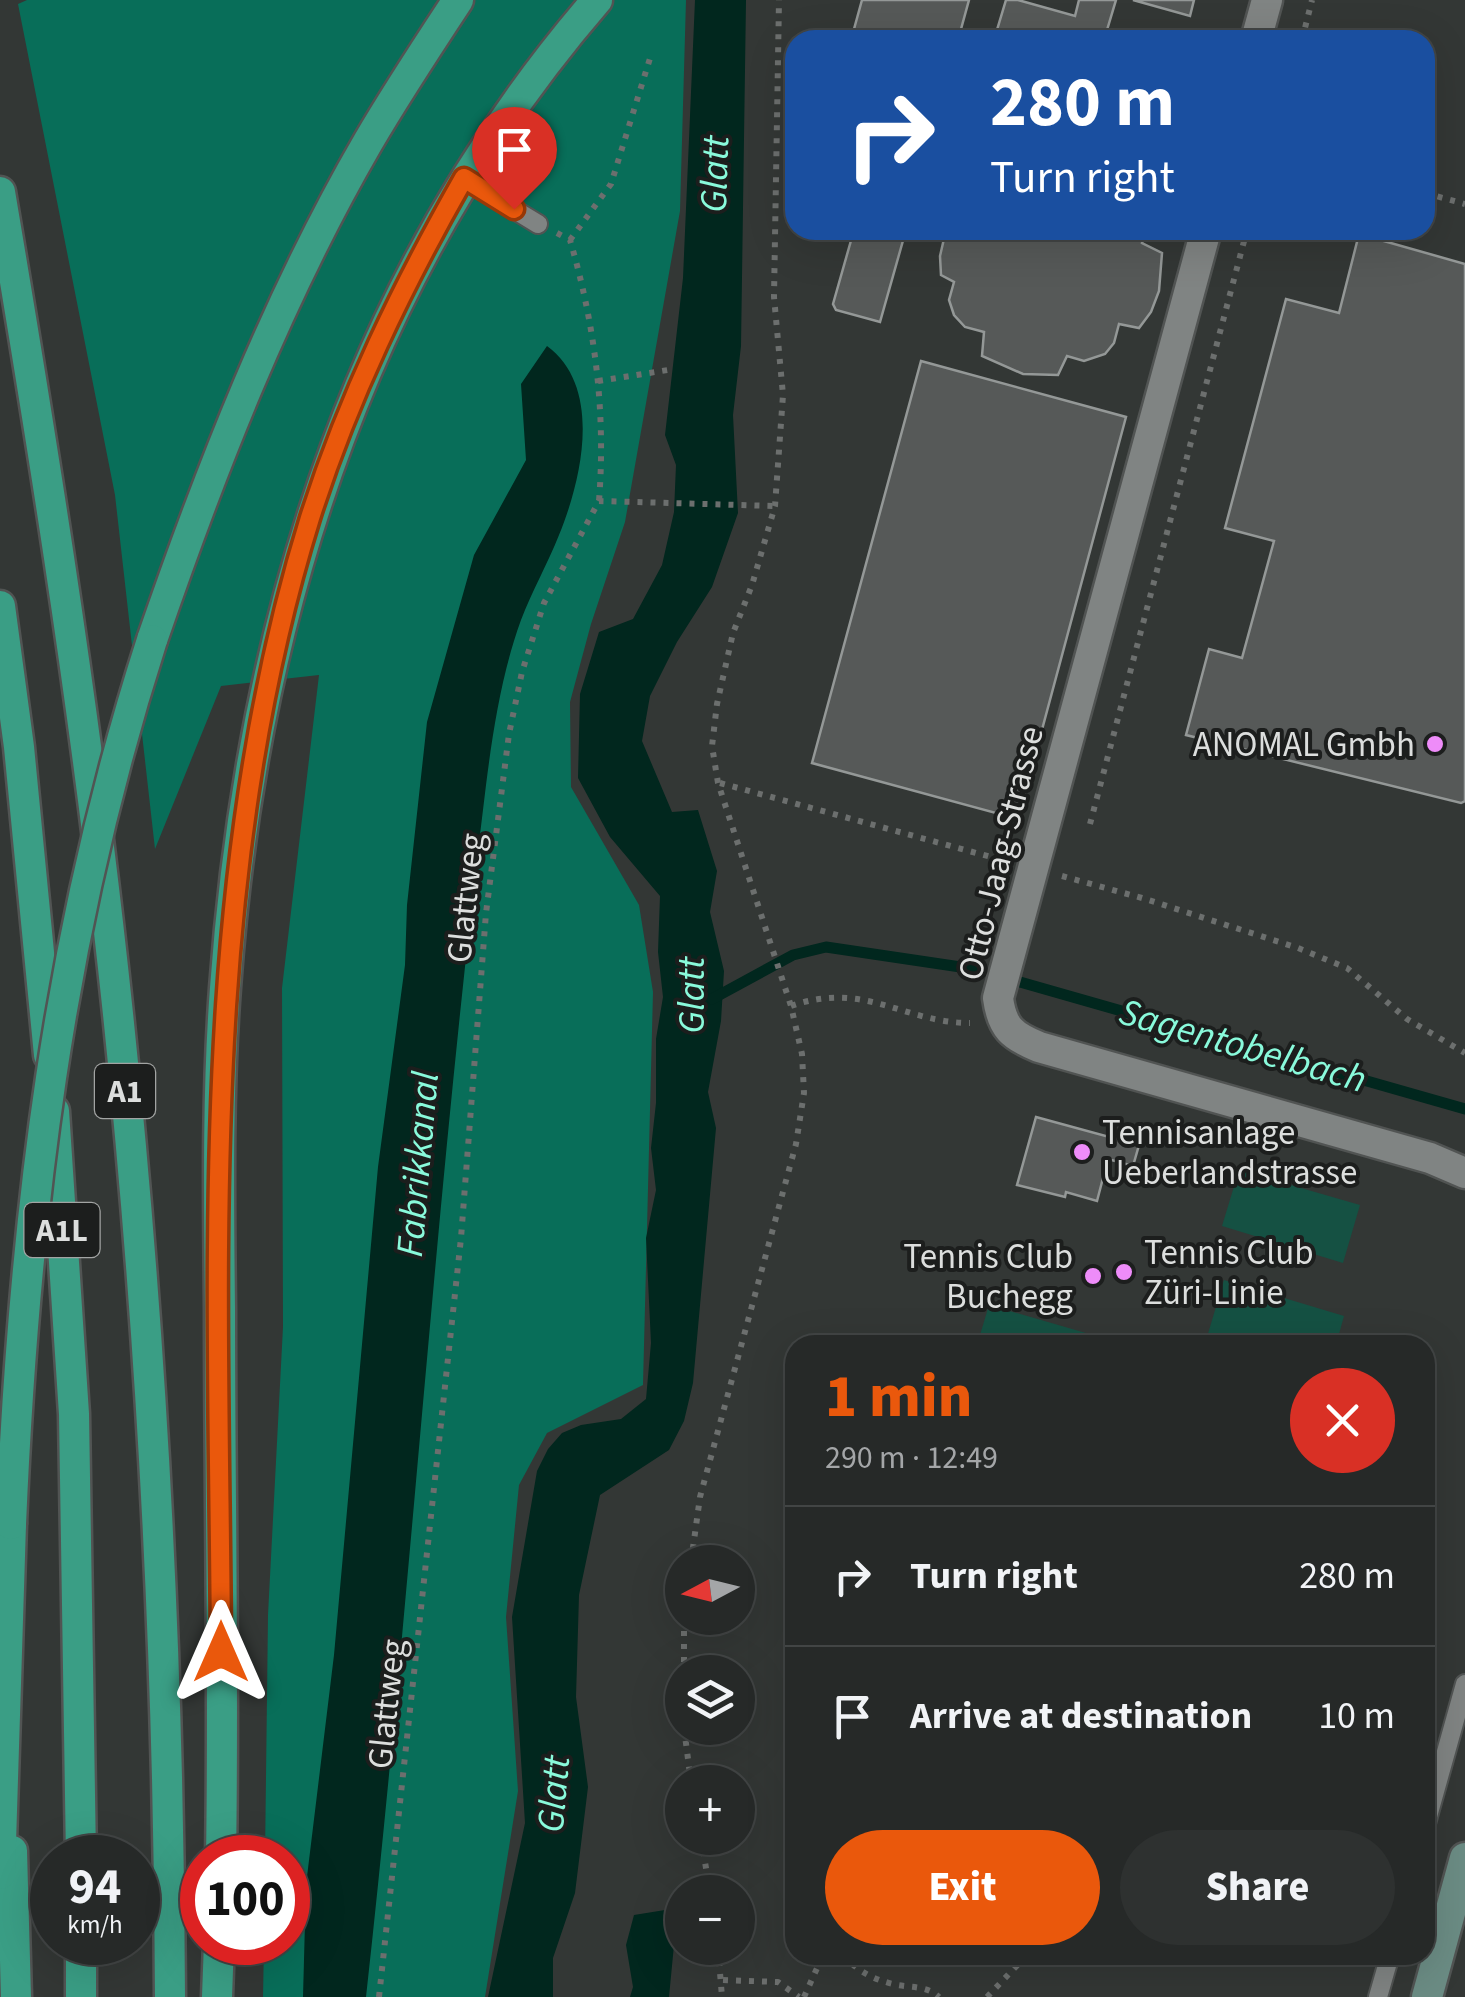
<!DOCTYPE html>
<html lang="en">
<head>
<meta charset="utf-8">
<style>
  body { margin:0; font-family:"Source Sans 3",sans-serif; background:#2e3130; color:#f1f3f6; height:100vh; display:flex; flex-direction:column; font-size:38px; white-space:nowrap }
  * { box-sizing:border-box; margin:0 }
  p { font-size:32px; color:#a4a6a8 }
  .icon { flex:none; width:55px; height:55px; fill:none; stroke:currentColor; stroke-width:2; stroke-linecap:round; stroke-linejoin:round }
  .map { position:relative; flex:1; overflow:hidden }
  .panel { position:absolute; left:785px; top:1335px; width:650px; height:630px; display:flex; flex-direction:column; background:#262928; border-radius:30px; box-shadow:0 10px 40px #0002,0 0 0 2px #424545 }
  .panel>* { flex:none }
  .hud { position:absolute; left:785px; top:30px; width:650px; height:210px; border-radius:30px; box-shadow:0 10px 40px #0002,0 0 0 2px #424545; background:#1a4fa0; color:#fff; overflow:hidden }
  .needle { width:65px; rotate:263deg }
  .buttons { position:absolute; left:665px; top:1545px; display:grid; gap:20px }
  .buttons a { display:grid; place-items:center; width:90px; height:90px; border-radius:50%; background:#262928; box-shadow:0 10px 40px #0002,0 0 0 2px #424545; font-size:50px }
  .speed { position:absolute; left:30px; top:1835px; display:flex; gap:20px; font-size:50px; font-weight:700; text-align:center }
  .speed>* { display:grid; place-content:center; width:130px; height:130px; border-radius:50%; background:#262928; box-shadow:0 10px 40px #0002,0 0 0 2px #424545; line-height:1 }
  .speed small { font-size:25px; font-weight:400 }
  .speed .limit { border:15px solid #d22; background:#fff; color:#111 }
  .pin { position:absolute; display:grid; place-items:center; width:85px; height:85px; color:#fff; margin:-102px -42px; border-radius:50% 50% 50% 0; rotate:-45deg; box-shadow:0 0 10px #0007 }
  .pin .icon { rotate:45deg }
  .me { position:absolute; width:110px; margin:-55px; rotate:0deg; stroke-linejoin:round; filter:drop-shadow(0 0 8px #0008) }
  .turn { display:flex; align-items:center; gap:35px; height:210px; padding:0 40px; font-size:45px }
  .turn .icon { width:130px; height:130px; stroke-width:2.5 }
  .turn b { display:block; font-size:70px; line-height:85px }
  .round { display:grid; place-items:center; flex:none; width:105px; height:105px; border-radius:52px; background:#2e3130 }
  .head { display:flex; align-items:center; justify-content:space-between; height:170px; padding:0 40px }
  h1 { font-size:60px; font-weight:800; line-height:75px; color:#ea580c }
  .cta { display:flex; gap:20px; margin-top:auto; padding:20px 40px }
  .cta a { flex:1; height:115px; border-radius:60px; background:#ea580c; color:#fff; font-size:40px; font-weight:800; line-height:115px; text-align:center }
  .cta a+a { background:#2e3130; color:#f1f3f6 }
  ul { padding:0; list-style:none }
  li { display:flex; align-items:center; gap:30px; height:140px; padding:0 40px; border-top:2px solid #424545 }
  li div { flex:1 }
  li b { display:block; font-size:38px }
  li em { font-style:normal }
  .map>svg:first-child { display:block }
</style>
</head>
<body>
<div class="map">
<svg width="1465" height="1997" viewBox="0 0 1465 1997">
  <rect width="100%" height="100%" fill="#333735"/>
  <g fill="#155143">
    <polygon points="1239,1170 1360,1205 1343,1263 1222,1226"/>
    <polygon points="1224,1280 1344,1316 1336,1345 1235,1345 1207,1337"/>
    <polygon points="989,1305 1110,1340 1109,1345 977,1345"/>
  </g>
  <polygon fill="#086e59" points="27,0 686,0 680,211 625,522 591,624 570,702 571,787 639,905 653,992 643,1385 547,1433 519,1485 506,1617 518,1791 485,1997 263,1997 264,1943 288,1942 288,1858 265,1857 268,1615 283,1327 282,988 319,675 221,686 155,849 115,495 18,4"/>
  <g fill="#01271e">
    <polygon points="695,0 746,0 741,346 733,415 738,513 712,587 677,642 650,696 642,741 672,812 698,810 717,871 710,912 724,971 721,1021 708,1092 716,1128 693,1383 684,1421 669,1450 600,1495 579,1595 576,1697 588,1787 575,1893 553,1958 553,1997 488,1997 525,1823 512,1617 537,1471 548,1449 562,1433 581,1425 621,1419 646,1399 651,1343 646,1238 656,1190 651,1148 656,1103 656,1039 663,997 658,952 660,896 610,837 578,778 580,694 599,632 633,619 662,565 674,512 676,465 665,435 683,278"/>
    <path d="M 547,346 C 603,387 582,479 559,535 C 548,563 532,591 521,620 C 502,672 493,730 486,785 C 436,1188 411,1593 366,1997 L 303,1997 L 306,1885 L 334,1655 L 378,1167 L 405,965 L 407,905 L 427,722 L 474,555 L 526,460 L 521,384 Z"/>
    <polygon points="665,1910 674,1945 669,1997 630,1997 633,1987 626,1945 634,1915"/>
  </g>
  <g fill="none" stroke-linecap="round" stroke-linejoin="round">
    <g stroke="#01271e" stroke-width="11">
      <polyline points="1020,982 1465,1109"/>
      <polyline points="712,999 793,955 826,947 974,969"/>
    </g>
  </g>
  <g fill="#565958" stroke="#949897" stroke-width="2.5">
    <polygon points="862,0 969,0 958,40 851,40"/>
    <polygon points="1006,0 1018,0 1075,16 1079,0 1116,0 1104,40 1032,40 997,30"/>
    <polygon points="1133,0 1194,0 1190,16"/>
    <polygon points="854,230 906,230 880,322 836,310 833,304"/>
    <polygon points="946,230 1145,230 1142,243 1162,253 1159,291 1151,312 1139,328 1119,324 1114,343 1105,354 1084,361 1067,356 1058,375 1023,374 982,356 984,332 965,327 954,315 949,300 954,282 941,275 940,256"/>
    <polygon points="1359,234 1465,264 1465,801 1461,803 1186,735 1209,649 1242,658 1274,541 1225,528 1286,299 1339,313"/>
    <polygon points="921,361 1126,417 1018,819 812,763"/>
    <polygon points="1036,1117 1139,1145 1133,1166 1108,1159 1097,1201 1066,1192 1065,1197 1017,1185"/>
  </g>
  <g fill="none" stroke-linecap="round" stroke-linejoin="round">
    <g stroke="#515453" stroke-width="22">
      <g id="service">
        <polyline points="464,179 538,224"/>
        <polyline points="1425,1827 1465,1684"/>
        <polyline points="1378,1997 1390,1955"/>
      </g>
    </g>
    <g stroke="#515453" stroke-width="35">
      <g id="minor">
        <polyline points="1256,40 1267,0"/>
        <path d="M 1206,230 L 998,998 C 1002,1028 1012,1036 1039,1047 L 1430,1158 L 1465,1173"/>
      </g>
    </g>
    <g stroke="#515453" stroke-width="35">
      <polyline id="secondary" points="1427,1997 1465,1858"/>
    </g>
    <g stroke="#515453" stroke-width="35">
      <g id="motorway">
        <path d="M 0,192 C 41,435 80,678 108,923 C 149,1279 169,1638 170,1997"/>
        <polyline points="0,606 19,747 49,1055"/>
        <path d="M 152,640 C 211,469 277,299 368,142 C 396,94 427,47 458,0"/>
        <polyline points="54,1111 74,1414 81,1858"/>
        <polyline points="12,1851 16,1997"/>
        <path d="M 221,1858 C 224,1675 220,1493 220,1310 C 219,1203 217,1095 225,988 C 251,626 357,278 597,0"/>
        <polyline points="0,1874 11,1524"/>
        <polyline points="81,1997 81,1942"/>
        <polyline points="217,1997 219,1942"/>
      </g>
    </g>
    <g stroke="#6c6f6e" stroke-width="6" stroke-dasharray="5 8" stroke-linecap="butt">
      <polyline points="1302,40 1312,0"/>
      <polyline points="1425,193 1465,204"/>
      <path d="M 557,233 L 570,240 C 595,325 606,412 599,501"/>
      <polyline points="570,240 611,184 651,55"/>
      <polyline points="598,381 668,370"/>
      <polyline points="720,783 1002,860"/>
      <polyline points="1090,824 1247,230"/>
      <polyline points="1062,876 1142,898 1298,948 1347,968 1407,1019 1465,1053"/>
      <path d="M 791,1006 C 865,980 903,1023 970,1023"/>
      <polyline points="691,1562 700,1497 796,1144 804,1093 802,1054 791,1006 718,783 712,746 717,704 733,633 752,585 775,506 783,395 774,297 779,0"/>
      <polyline points="684,1618 684,1672"/>
      <polyline points="684,1728 691,1782"/>
      <polyline points="701,1838 710,1892"/>
      <polyline points="718,1948 722,1997"/>
      <path d="M 843,1955 C 858,1971 872,1979 893,1984 C 909,1988 927,1985 939,1997"/>
      <polyline points="723,1980 778,1982 799,1997"/>
      <polyline points="379,1997 461,1238 486,913 509,734 522,672 544,603 599,501 775,506"/>
      <polyline points="804,1997 823,1955"/>
      <polyline points="987,1997 1027,1955"/>
    </g>
    <use href="#service" stroke="#808483" stroke-width="18"/>
    <use href="#minor" stroke="#808483" stroke-width="30"/>
    <use href="#secondary" stroke="#6b8c84" stroke-width="30"/>
    <use href="#motorway" stroke="#3a9e85" stroke-width="30"/>
    <g stroke="#515453" stroke-width="35" stroke-linecap="butt">
      <path id="motorway-bridge" d="M 11,1524 C 24,1219 58,932 152,640"/>
    </g>
    <use href="#motorway-bridge" stroke="#3a9e85" stroke-width="30"/>
  </g>
  <g fill="none" stroke-linecap="round" stroke-linejoin="round">
    <g stroke="#983908" stroke-width="25">
      <path id="route" d="M 221,1652 C 219,1273 196,885 310,518 C 348,398 402,287 464,178 L 514,209"/>
    </g>
    <use href="#route" stroke="#ea580c" stroke-width="18"/>
  </g>
  <g fill="#ee8cf9" stroke="#1c1e1d" stroke-width="4">
    <circle cx="1435" cy="744" r="10"/>
    <circle cx="1082" cy="1152" r="10"/>
    <circle cx="1124" cy="1272" r="10"/>
    <circle cx="1093" cy="1276" r="10"/>
  </g>
  <g text-anchor="middle" stroke-width="8" stroke-linejoin="round" paint-order="stroke">
    <g fill="#1c1e1d" stroke="#a2a4a3" stroke-width="2.5">
      <rect x="95" y="1064" width="60" height="54" rx="8"/>
      <rect x="24.5" y="1203" width="75" height="54" rx="8"/>
    </g>
    <g font-size="32" font-weight="bold" fill="#dcdedd">
      <text x="125" y="1102">A1</text>
      <text x="62" y="1241">A1L</text>
    </g>
    <g font-size="35" fill="#dcdedd" stroke="#1c1e1d" text-anchor="end">
      <text x="1415" y="756">ANOMAL Gmbh</text>
      <text x="1102" y="1144" text-anchor="start">Tennisanlage<tspan x="1102" dy="40">Ueberlandstrasse</tspan></text>
      <text x="1144" y="1264" text-anchor="start">Tennis Club<tspan x="1144" dy="40">Züri-Linie</tspan></text>
      <text x="1073" y="1268">Tennis Club<tspan x="1073" dy="40">Buchegg</tspan></text>
    </g>
    <g font-size="35" fill="#dcdedd" stroke="#1c1e1d">
      <text transform="translate(1000 853) rotate(-76)" y="12">Otto-Jaag-Strasse</text>
      <text transform="translate(465 898) rotate(-84)" y="12">Glattweg</text>
      <text transform="translate(386 1704) rotate(-84)" y="12">Glattweg</text>
    </g>
    <g font-size="38" font-style="italic" fill="#89fadb" stroke="#1c1e1d">
      <text transform="translate(714 174) rotate(-88)" y="13">Glatt</text>
      <text transform="translate(691 995) rotate(-90)" y="13">Glatt</text>
      <text transform="translate(1243 1045) rotate(16)" y="13">Sagentobelbach</text>
      <text transform="translate(417 1164) rotate(-85)" y="13">Fabrikkanal</text>
      <text transform="translate(553 1794) rotate(-85)" y="13">Glatt</text>
    </g>
  </g>
</svg>
<div class="buttons">
<a><svg class="needle" viewBox="-14 -14 28 28"><path d="M0-13l5 13h-10z" fill="#e53935"/><path d="M0 13l5-13h-10z" fill="#a4a6a8"/></svg></a>
<a><svg class="icon" aria-label="layers" viewBox="0 0 24 24"><path d="M12 4l9 5-9 5-9-5zM3 14l9 5 9-5"/></svg></a>
<a>+</a>
<a>−</a>
</div>
<div class="speed"><div>94<small>km/h</small></div><div class="limit">100</div></div>
<div class="pin" style="left:514px;top:209px;background:#d93025"><svg class="icon" aria-label="arrive" viewBox="0 0 24 24"><path d="M6 21V4h12l-3 4 3 4H6"/></svg></div>
<svg class="me" style="left:221px;top:1652px" viewBox="-20 -20 40 40"><path d="M0-17L14 15 0 8-14 15z" fill="#ea580c" stroke="#fff" stroke-width="4"/></svg>
<div class="hud">
<div class="turn"><svg class="icon" aria-label="right" viewBox="0 0 24 24"><path d="M7 20v-9h11M14 6l5 5-5 5"/></svg><div><b>280 m</b>Turn right</div></div>
</div>
<section class="panel">
<div class="head"><div><h1>1 min</h1><p>290 m · 12:49</p></div><a class="round" style="background:#d93025;color:#fff"><svg class="icon" aria-label="close" viewBox="0 0 24 24"><path d="M6 6l12 12M18 6L6 18"/></svg></a></div>
<ul>
<li><svg class="icon" aria-label="right" viewBox="0 0 24 24"><path d="M7 20v-9h11M14 6l5 5-5 5"/></svg><div><b>Turn right</b></div><em>280 m</em></li>
<li><svg class="icon" aria-label="arrive" viewBox="0 0 24 24"><path d="M6 21V4h12l-3 4 3 4H6"/></svg><div><b>Arrive at destination</b></div><em>10 m</em></li>
</ul>
<div class="cta"><a>Exit</a><a>Share</a></div>
</section>
</div>
</body>
</html>
